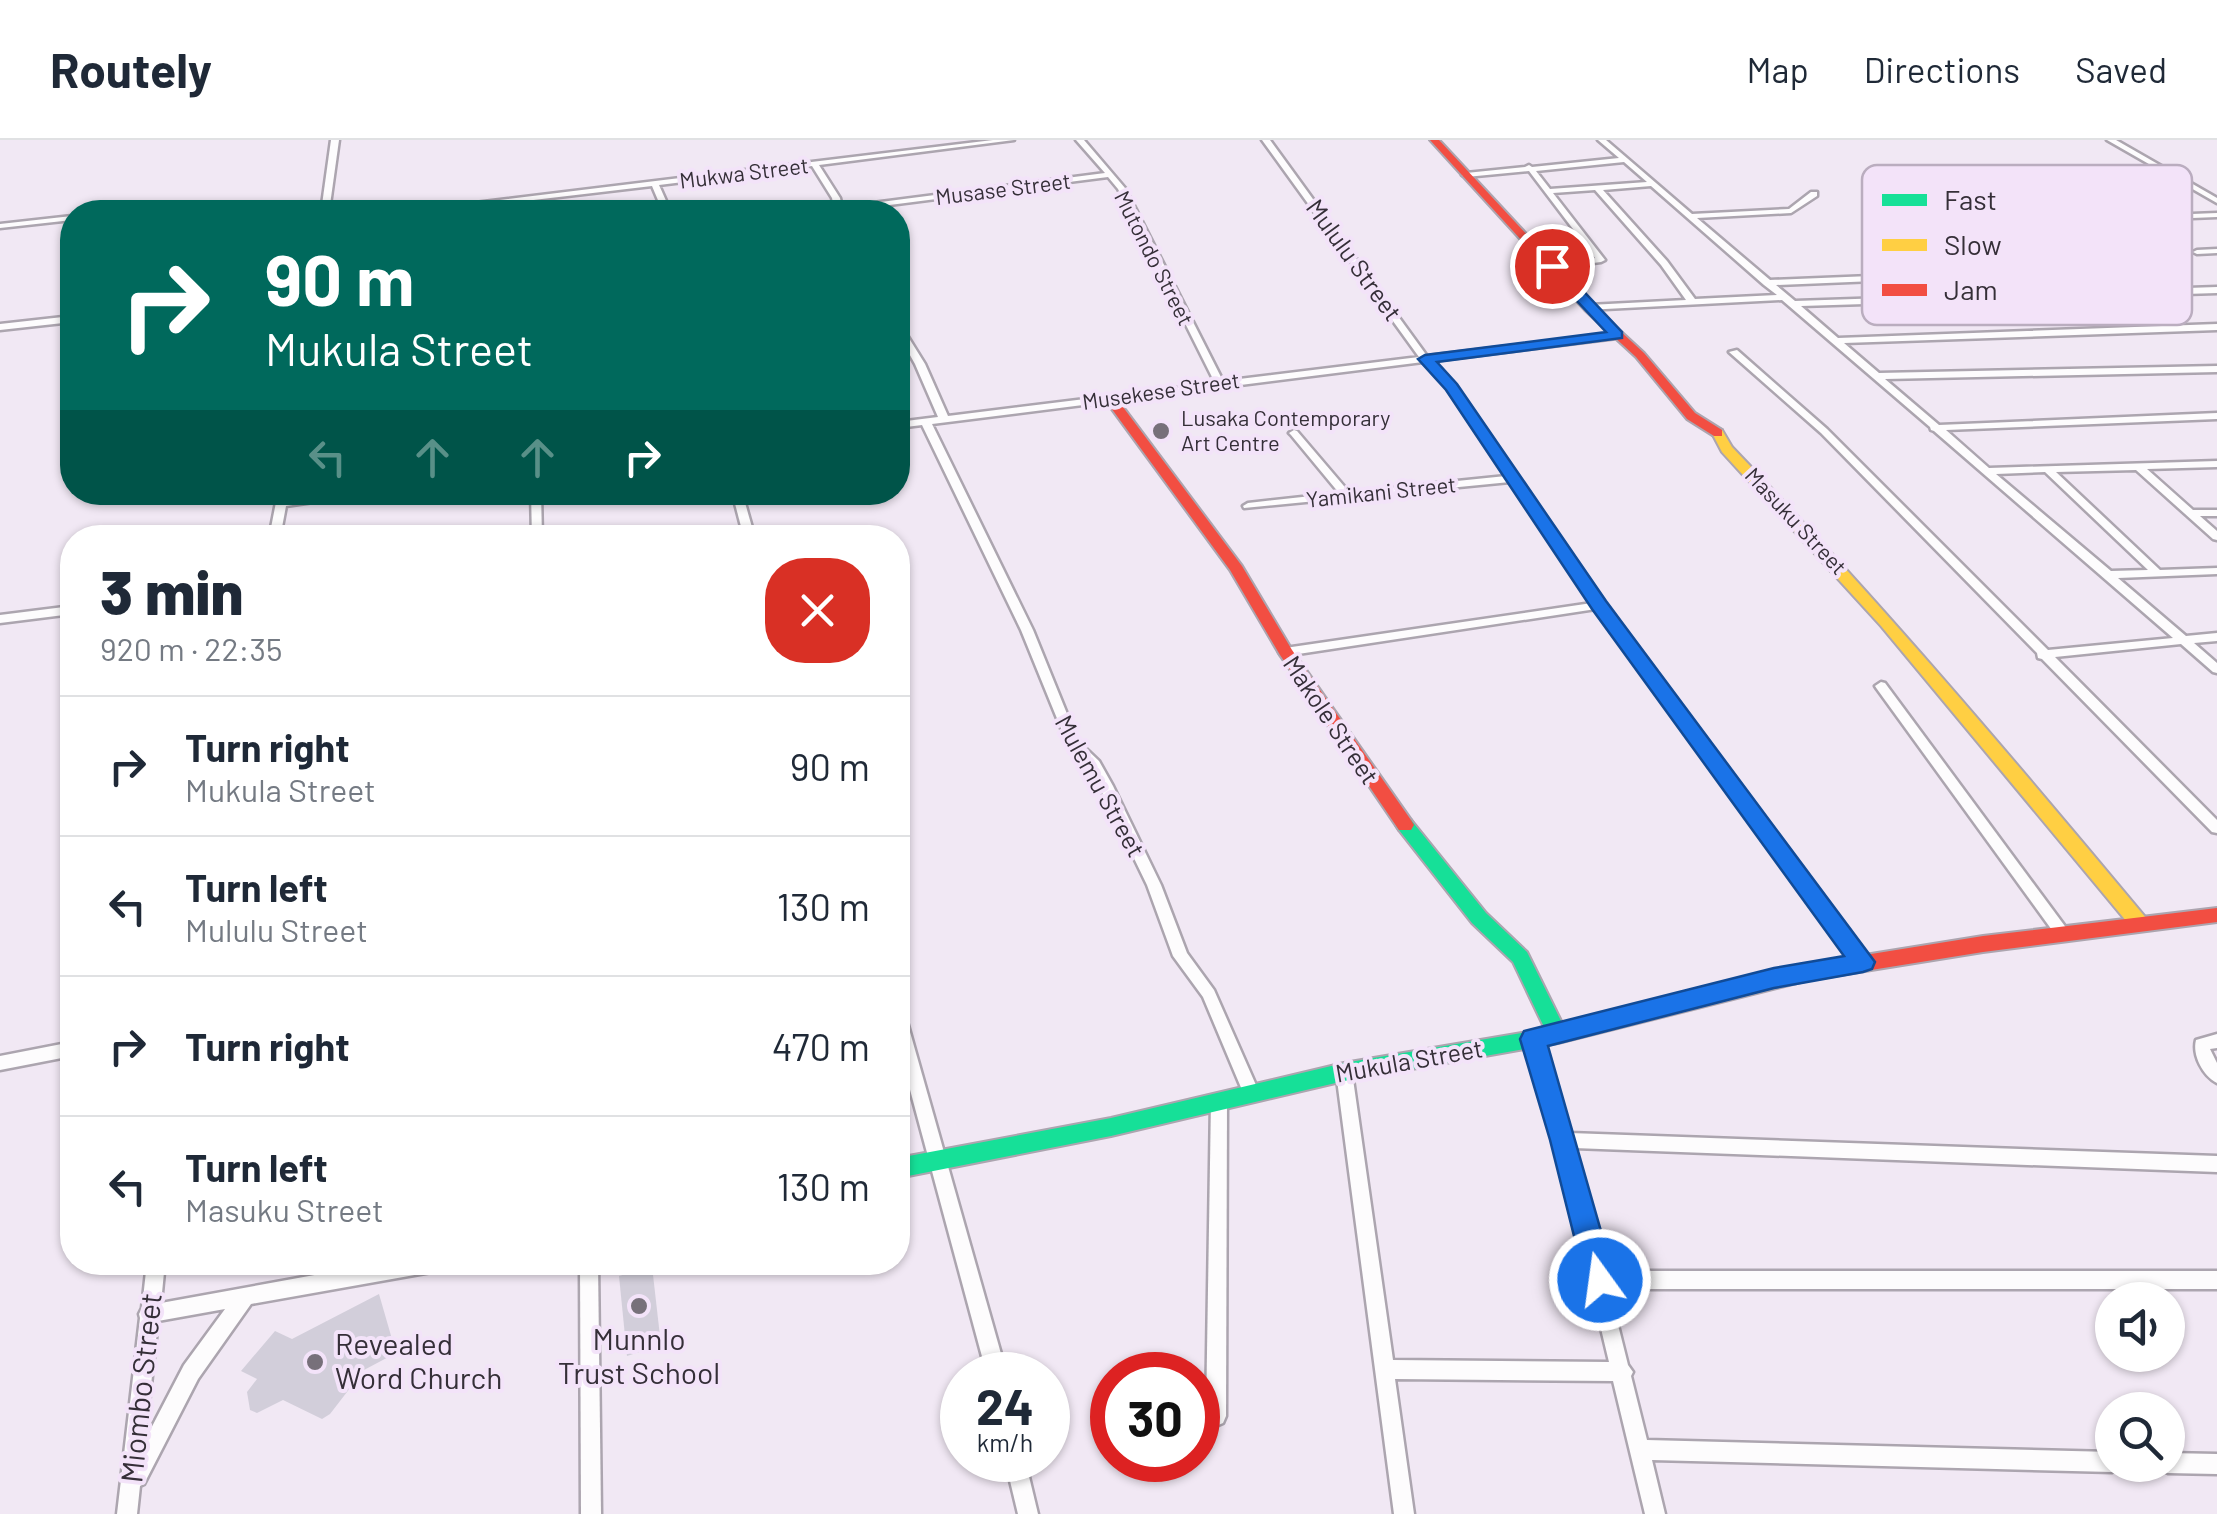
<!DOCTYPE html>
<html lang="en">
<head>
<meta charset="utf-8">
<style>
  body { margin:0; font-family:Barlow,sans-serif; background:#f6f6f7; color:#1f2937; height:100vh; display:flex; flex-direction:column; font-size:38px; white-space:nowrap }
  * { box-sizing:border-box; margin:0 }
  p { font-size:32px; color:#747a83 }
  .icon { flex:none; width:55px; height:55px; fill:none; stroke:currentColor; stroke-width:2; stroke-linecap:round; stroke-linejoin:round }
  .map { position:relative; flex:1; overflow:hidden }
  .side { position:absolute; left:60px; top:385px; width:850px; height:750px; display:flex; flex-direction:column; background:#fff; border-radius:40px; box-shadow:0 2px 8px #0004 }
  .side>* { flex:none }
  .top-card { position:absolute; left:60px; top:60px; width:850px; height:305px; border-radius:40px; box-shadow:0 2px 8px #0004; background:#00695c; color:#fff; overflow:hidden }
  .tools { position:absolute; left:2095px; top:1142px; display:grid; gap:20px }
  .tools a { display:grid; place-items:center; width:90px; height:90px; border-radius:50%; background:#fff; box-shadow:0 2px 8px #0004; font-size:50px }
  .speed { position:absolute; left:940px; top:1212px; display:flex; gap:20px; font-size:50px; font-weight:700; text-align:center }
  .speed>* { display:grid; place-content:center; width:130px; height:130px; border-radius:50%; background:#fff; box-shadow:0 2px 8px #0004; line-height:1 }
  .speed small { font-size:25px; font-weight:400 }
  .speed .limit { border:15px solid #d22; background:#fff; color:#111 }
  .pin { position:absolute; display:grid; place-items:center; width:85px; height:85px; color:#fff; margin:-42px; border:5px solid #fff; border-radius:50%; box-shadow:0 2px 10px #0007 }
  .me { position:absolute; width:110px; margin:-55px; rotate:346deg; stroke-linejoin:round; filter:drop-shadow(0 0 8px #0008) }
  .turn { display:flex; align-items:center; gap:35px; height:210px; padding:0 40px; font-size:45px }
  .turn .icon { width:130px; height:130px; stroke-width:2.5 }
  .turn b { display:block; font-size:70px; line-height:85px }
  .lanes { display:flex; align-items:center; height:95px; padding:0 40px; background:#0003; justify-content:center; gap:50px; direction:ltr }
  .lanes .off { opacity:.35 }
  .round { display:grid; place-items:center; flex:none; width:105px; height:105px; border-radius:40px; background:#f6f6f7 }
  .head { display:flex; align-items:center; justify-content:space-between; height:170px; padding:0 40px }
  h1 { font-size:60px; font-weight:800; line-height:75px }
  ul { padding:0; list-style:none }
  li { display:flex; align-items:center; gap:30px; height:140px; padding:0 40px; border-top:2px solid #e0e1e3 }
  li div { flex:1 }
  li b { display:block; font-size:38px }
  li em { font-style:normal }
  header { display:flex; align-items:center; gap:60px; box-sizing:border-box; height:140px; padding:0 50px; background:#fff; border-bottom:2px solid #e0e1e3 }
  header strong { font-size:48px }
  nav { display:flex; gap:55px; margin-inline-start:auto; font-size:35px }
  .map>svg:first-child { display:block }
</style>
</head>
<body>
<header>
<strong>Routely</strong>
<nav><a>Map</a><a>Directions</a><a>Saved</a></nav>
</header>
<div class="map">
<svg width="2217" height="1374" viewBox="0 0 2217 1374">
  <rect width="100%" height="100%" fill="#f1e8f4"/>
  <g fill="#d2ceda">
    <polygon points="652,1126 661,1205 627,1216 619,1136"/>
    <polygon points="379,1154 396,1213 364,1230 330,1274 322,1279 283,1260 257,1273 250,1270 247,1252 257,1239 241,1231 275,1191 292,1199"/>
  </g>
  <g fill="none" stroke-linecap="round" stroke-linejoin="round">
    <g stroke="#aca5af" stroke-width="5">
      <g id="street">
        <polygon points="331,0 339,0 329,72 321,72"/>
        <polygon points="993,0 1014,0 819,25 840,58 842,67 1105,33 1076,0 1084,0 1125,48 1223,241 1419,217 1262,0 1270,0 1427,216 1620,193 1620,197 1617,198 1432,221 1454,245 1603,462 1868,818 1871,822 1868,826 1863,828 1858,826 1596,469 1285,516 1281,515 1279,512 1281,509 1285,508 1592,463 1510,342 1244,368 1243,366 1248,363 1339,353 1291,295 1289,293 1294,290 1297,291 1349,352 1506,336 1448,249 1423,222 932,284 1033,490 1078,601 1099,621 1113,646 1161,745 1187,813 1214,850 1259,952 1257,957 1251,959 1245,957 1203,857 1173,816 1147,745 1099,646 1089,627 1067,603 1021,490 922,285 898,288 898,282 938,277 915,224 898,194 898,184 902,187 925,224 948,276 1215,243 1118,49 1108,37 835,72 832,58 812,26 659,45 671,72 663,72 652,46 432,72 413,72 417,70"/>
        <path d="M 1598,0 L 1606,0 L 1692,74 L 1789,69 L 1811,52 L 1817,52 L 1817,56 L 1791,73 L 1697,78 L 1770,140 L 1969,132 L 1988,108 L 1995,110 L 1971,137 L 1776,145 L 1795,161 L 2217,147 L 2217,153 L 1801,166 L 1838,198 L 2217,184 L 2217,190 L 1844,203 L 1879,233 L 2217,226 L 2217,232 L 1885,239 L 1939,285 L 2217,273 L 2217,279 L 1946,290 L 1989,328 L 2217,321 L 2217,327 L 2147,329 L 2193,370 L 2217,370 L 2217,376 L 2200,376 L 2217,391 L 2217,400 L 2213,399 L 2136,330 L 2056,332 L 2160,430 L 2217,428 L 2217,434 L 2118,438 L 2186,496 L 2217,493 L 2217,501 L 2194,503 L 2217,523 L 2217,533 L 2213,532 L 2181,504 L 2055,517 L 2217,680 L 2217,693 L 2212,692 L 2042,519 L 2038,518 L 2037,513 L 1821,293 L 1729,212 L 1737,210 L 1827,289 L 2048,510 L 2173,498 L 1934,291 L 1931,290 L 1930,287 L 1782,160 L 1586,170 L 1585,168 L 1589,165 L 1686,160 L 1661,125 L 1595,50 L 1553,53 L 1605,120 L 1601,122 L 1552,128 L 1548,126 L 1549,124 L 1595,118 L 1529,31 L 1466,37 L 1462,35 L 1466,33 L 1525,27 L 1529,25 L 1532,27 L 1619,18 ZM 1624,22 L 1647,42 L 1550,49 L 1536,31 ZM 1651,46 L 1764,145 L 1777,155 L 1695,159 L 1667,121 L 1603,50 ZM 2045,332 L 2148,430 L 2111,431 L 1996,334 Z"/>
        <polygon points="2107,0 2116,0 2217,58 2217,63"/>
        <polygon points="190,65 194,67 193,69 153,72 128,72 132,70"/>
        <polygon points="2217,73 2217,77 2042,84 2038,82 2042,80"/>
        <polygon points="72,76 72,80 0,88 0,84"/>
        <polygon points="2217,109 2217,113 2197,114 2193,112 2197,110"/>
        <polygon points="72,176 72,182 0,190 0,184"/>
        <polygon points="278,352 288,352 287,359 335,352 366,352 361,355 286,366 280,398 269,398"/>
        <polygon points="531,352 541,352 542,398 532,398"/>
        <polygon points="732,352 742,352 755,398 744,398"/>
        <polygon points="72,466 72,474 0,483 0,475"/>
        <polygon points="1881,542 1885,543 2067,789 2069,793 2067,797 2057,797 1877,549 1875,546"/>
        <polygon points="898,872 904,873 906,878 1007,1235 987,1235 898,905"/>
        <polygon points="1533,892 1539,894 1541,899 1570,993 2217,1016 2217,1032 1574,1008 1605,1131 2217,1131 2217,1149 1609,1149 1628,1225 1633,1232 1631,1236 1647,1300 2112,1312 2112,1325 2121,1325 2119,1329 2112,1332 1652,1320 1665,1374 1645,1374 1613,1241 1395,1239 1414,1374 1394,1374 1336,932 1338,927 1344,925 1350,927 1352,932 1393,1220 1609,1222 1556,1000 1525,899 1527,894"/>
        <path d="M 2217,894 L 2217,908 L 2210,909 L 2217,923 L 2217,943 C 2203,936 2192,915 2196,900 Z"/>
        <polygon points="72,902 72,916 0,930 0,916"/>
        <polygon points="1219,954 1225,956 1227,961 1226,1276 1223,1283 1216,1286 1209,1283 1206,1276 1211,961 1213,956"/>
        <path d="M 147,1122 L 165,1122 L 161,1163 L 386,1122 L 446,1122 L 443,1128 L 437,1131 L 251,1164 L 198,1239 L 144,1344 L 140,1346 L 137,1374 L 117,1374 L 140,1178 L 139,1174 L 142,1168 ZM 225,1169 L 184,1225 L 145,1300 L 158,1181 Z"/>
        <polygon points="580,1122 598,1122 601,1374 581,1374"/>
        <polygon points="2168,1313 2217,1314 2217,1334 2168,1333 2161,1330 2159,1325 2168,1325"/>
        <polygon points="1005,1320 1025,1320 1038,1374 1018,1374"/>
      </g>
    </g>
    <g stroke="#aca5af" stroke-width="4">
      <polygon id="fast" points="1405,679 1411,680 1486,773 1527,812 1563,885 1809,824 1816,826 1819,832 1816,838 1809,840 1558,903 1344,941 1111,996 898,1038 898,1018 1111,978 1344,923 1545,889 1513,822 1472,783 1399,690 1396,685 1399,680"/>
    </g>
    <g stroke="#aca5af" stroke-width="4">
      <path id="slow" d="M 1718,289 L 1722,290 L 1732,307 C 1877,458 2012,617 2146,778 L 2148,783 L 2146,788 L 2132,788 L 1881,486 L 1722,312 L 1712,293 Z"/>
    </g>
    <g stroke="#aca5af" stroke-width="4">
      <g id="jam">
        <polygon points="1430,0 1439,0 1593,166 1644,213 1695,273 1722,290 1722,296 1714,296 1687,279 1636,217 1585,170"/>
        <polygon points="1106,255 1114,255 1242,426 1292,510 1411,680 1414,685 1411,690 1399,690 1280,515 1230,430 1106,261"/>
        <polygon points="2217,768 2217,782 1983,812 1809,840 1802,838 1799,832 1802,826 1809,824 1983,796"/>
      </g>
    </g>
    <use href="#street" fill="#fdfcfd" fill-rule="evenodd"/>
    <use href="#fast" fill="#16e098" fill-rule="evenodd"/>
    <use href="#slow" fill="#ffcf43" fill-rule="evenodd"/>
    <use href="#jam" fill="#f24e42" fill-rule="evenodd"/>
  </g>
  <polygon fill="#1a73e8" stroke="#114b97" stroke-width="2.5" points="1547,123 1557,123 1622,192 1622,198 1437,222 1457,244 1606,461 1875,822 1872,829 1863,832 1774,848 1548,906 1615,1140 1610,1150 1600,1154 1589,1150 1585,1140 1550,1000 1520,899 1524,891 1774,828 1844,816 1592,469 1446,250 1418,219 1425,215 1606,192 1547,129"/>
  <g fill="#77707a" stroke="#f3e3f9" stroke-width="4">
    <circle cx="1161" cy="291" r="10"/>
    <circle cx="639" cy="1166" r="10"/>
    <circle cx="315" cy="1222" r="10"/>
  </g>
  <g text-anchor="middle" stroke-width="8" stroke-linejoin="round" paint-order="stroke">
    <g font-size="22" fill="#352f38" stroke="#f3e3f9">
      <text transform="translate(744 33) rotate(-7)" y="8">Mukwa Street</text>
      <text transform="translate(1003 49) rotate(-7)" y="8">Musase Street</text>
      <text transform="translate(1154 118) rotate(63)" y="8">Mutondo Street</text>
      <text transform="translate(1161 251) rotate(-8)" y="8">Musekese Street</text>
      <text transform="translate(1381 352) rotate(-6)" y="8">Yamikani Street</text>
      <text transform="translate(1796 381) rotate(47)" y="8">Masuku Street</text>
    </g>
    <g font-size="22" fill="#352f38" stroke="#f3e3f9" text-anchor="start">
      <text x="1181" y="286">Lusaka Contemporary<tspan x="1181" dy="25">Art Centre</tspan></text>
    </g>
    <g font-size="25" fill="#352f38" stroke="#f3e3f9">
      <text transform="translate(1354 120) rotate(54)" y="9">Mululu Street</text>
      <text transform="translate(1331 580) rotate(56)" y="9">Makole Street</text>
      <text transform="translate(1100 646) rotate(61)" y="9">Mulemu Street</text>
      <text transform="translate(1409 921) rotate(-10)" y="9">Mukula Street</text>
    </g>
    <g font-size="30" fill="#352f38" stroke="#f3e3f9">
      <text x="639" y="1210">Munnlo<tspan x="639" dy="34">Trust School</tspan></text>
      <text x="335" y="1215" text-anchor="start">Revealed<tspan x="335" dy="34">Word Church</tspan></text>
    </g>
    <g font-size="30" fill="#352f38" stroke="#f3e3f9">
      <text transform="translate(142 1248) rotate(-84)" y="10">Miombo Street</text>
    </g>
  </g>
  <rect x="1862" y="25" width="330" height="160" rx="15" fill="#f3e3f9" stroke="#baadbf" stroke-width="2.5"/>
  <rect x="1882" y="54" width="45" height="12" fill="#16e098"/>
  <rect x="1882" y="99" width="45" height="12" fill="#ffcf43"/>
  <rect x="1882" y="144" width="45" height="12" fill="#f24e42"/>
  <g font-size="28" fill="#352f38">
    <text x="1944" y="70">Fast</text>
    <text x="1944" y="115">Slow</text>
    <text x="1944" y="160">Jam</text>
  </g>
</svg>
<div class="tools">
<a><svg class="icon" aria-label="sound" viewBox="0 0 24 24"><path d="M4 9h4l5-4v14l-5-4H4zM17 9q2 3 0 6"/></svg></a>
<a><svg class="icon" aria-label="search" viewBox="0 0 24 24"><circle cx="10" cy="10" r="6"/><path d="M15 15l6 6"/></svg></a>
</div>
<div class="speed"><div>24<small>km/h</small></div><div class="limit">30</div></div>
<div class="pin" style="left:1552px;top:126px;background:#d93025"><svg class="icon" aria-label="arrive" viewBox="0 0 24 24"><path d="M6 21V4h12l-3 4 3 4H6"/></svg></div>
<svg class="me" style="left:1600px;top:1140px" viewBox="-20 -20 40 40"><circle r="17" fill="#1a73e8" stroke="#fff" stroke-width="3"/><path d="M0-11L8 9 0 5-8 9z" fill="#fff"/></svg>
<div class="top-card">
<div class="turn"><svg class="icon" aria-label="right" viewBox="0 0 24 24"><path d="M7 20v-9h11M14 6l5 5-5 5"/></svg><div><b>90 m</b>Mukula Street</div></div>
<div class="lanes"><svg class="icon off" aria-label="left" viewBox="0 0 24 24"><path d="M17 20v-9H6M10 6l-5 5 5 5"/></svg><svg class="icon off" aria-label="ahead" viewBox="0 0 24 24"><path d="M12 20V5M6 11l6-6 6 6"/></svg><svg class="icon off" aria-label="ahead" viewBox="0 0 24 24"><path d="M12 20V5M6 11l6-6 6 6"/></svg><svg class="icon" aria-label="right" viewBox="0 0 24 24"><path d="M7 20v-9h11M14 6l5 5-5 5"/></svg></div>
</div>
<section class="side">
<div class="head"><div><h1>3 min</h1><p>920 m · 22:35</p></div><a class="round" style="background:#d93025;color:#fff"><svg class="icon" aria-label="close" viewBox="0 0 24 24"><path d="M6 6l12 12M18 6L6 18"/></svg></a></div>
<ul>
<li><svg class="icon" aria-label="right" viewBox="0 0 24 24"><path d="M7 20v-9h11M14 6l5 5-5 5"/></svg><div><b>Turn right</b><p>Mukula Street</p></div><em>90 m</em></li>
<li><svg class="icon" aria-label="left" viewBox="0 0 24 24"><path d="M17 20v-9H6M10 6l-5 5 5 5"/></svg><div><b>Turn left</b><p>Mululu Street</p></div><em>130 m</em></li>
<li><svg class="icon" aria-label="right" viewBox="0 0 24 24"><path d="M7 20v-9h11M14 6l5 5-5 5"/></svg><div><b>Turn right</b></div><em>470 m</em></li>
<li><svg class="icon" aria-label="left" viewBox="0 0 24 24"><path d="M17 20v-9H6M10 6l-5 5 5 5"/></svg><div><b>Turn left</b><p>Masuku Street</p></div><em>130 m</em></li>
</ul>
</section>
</div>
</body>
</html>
